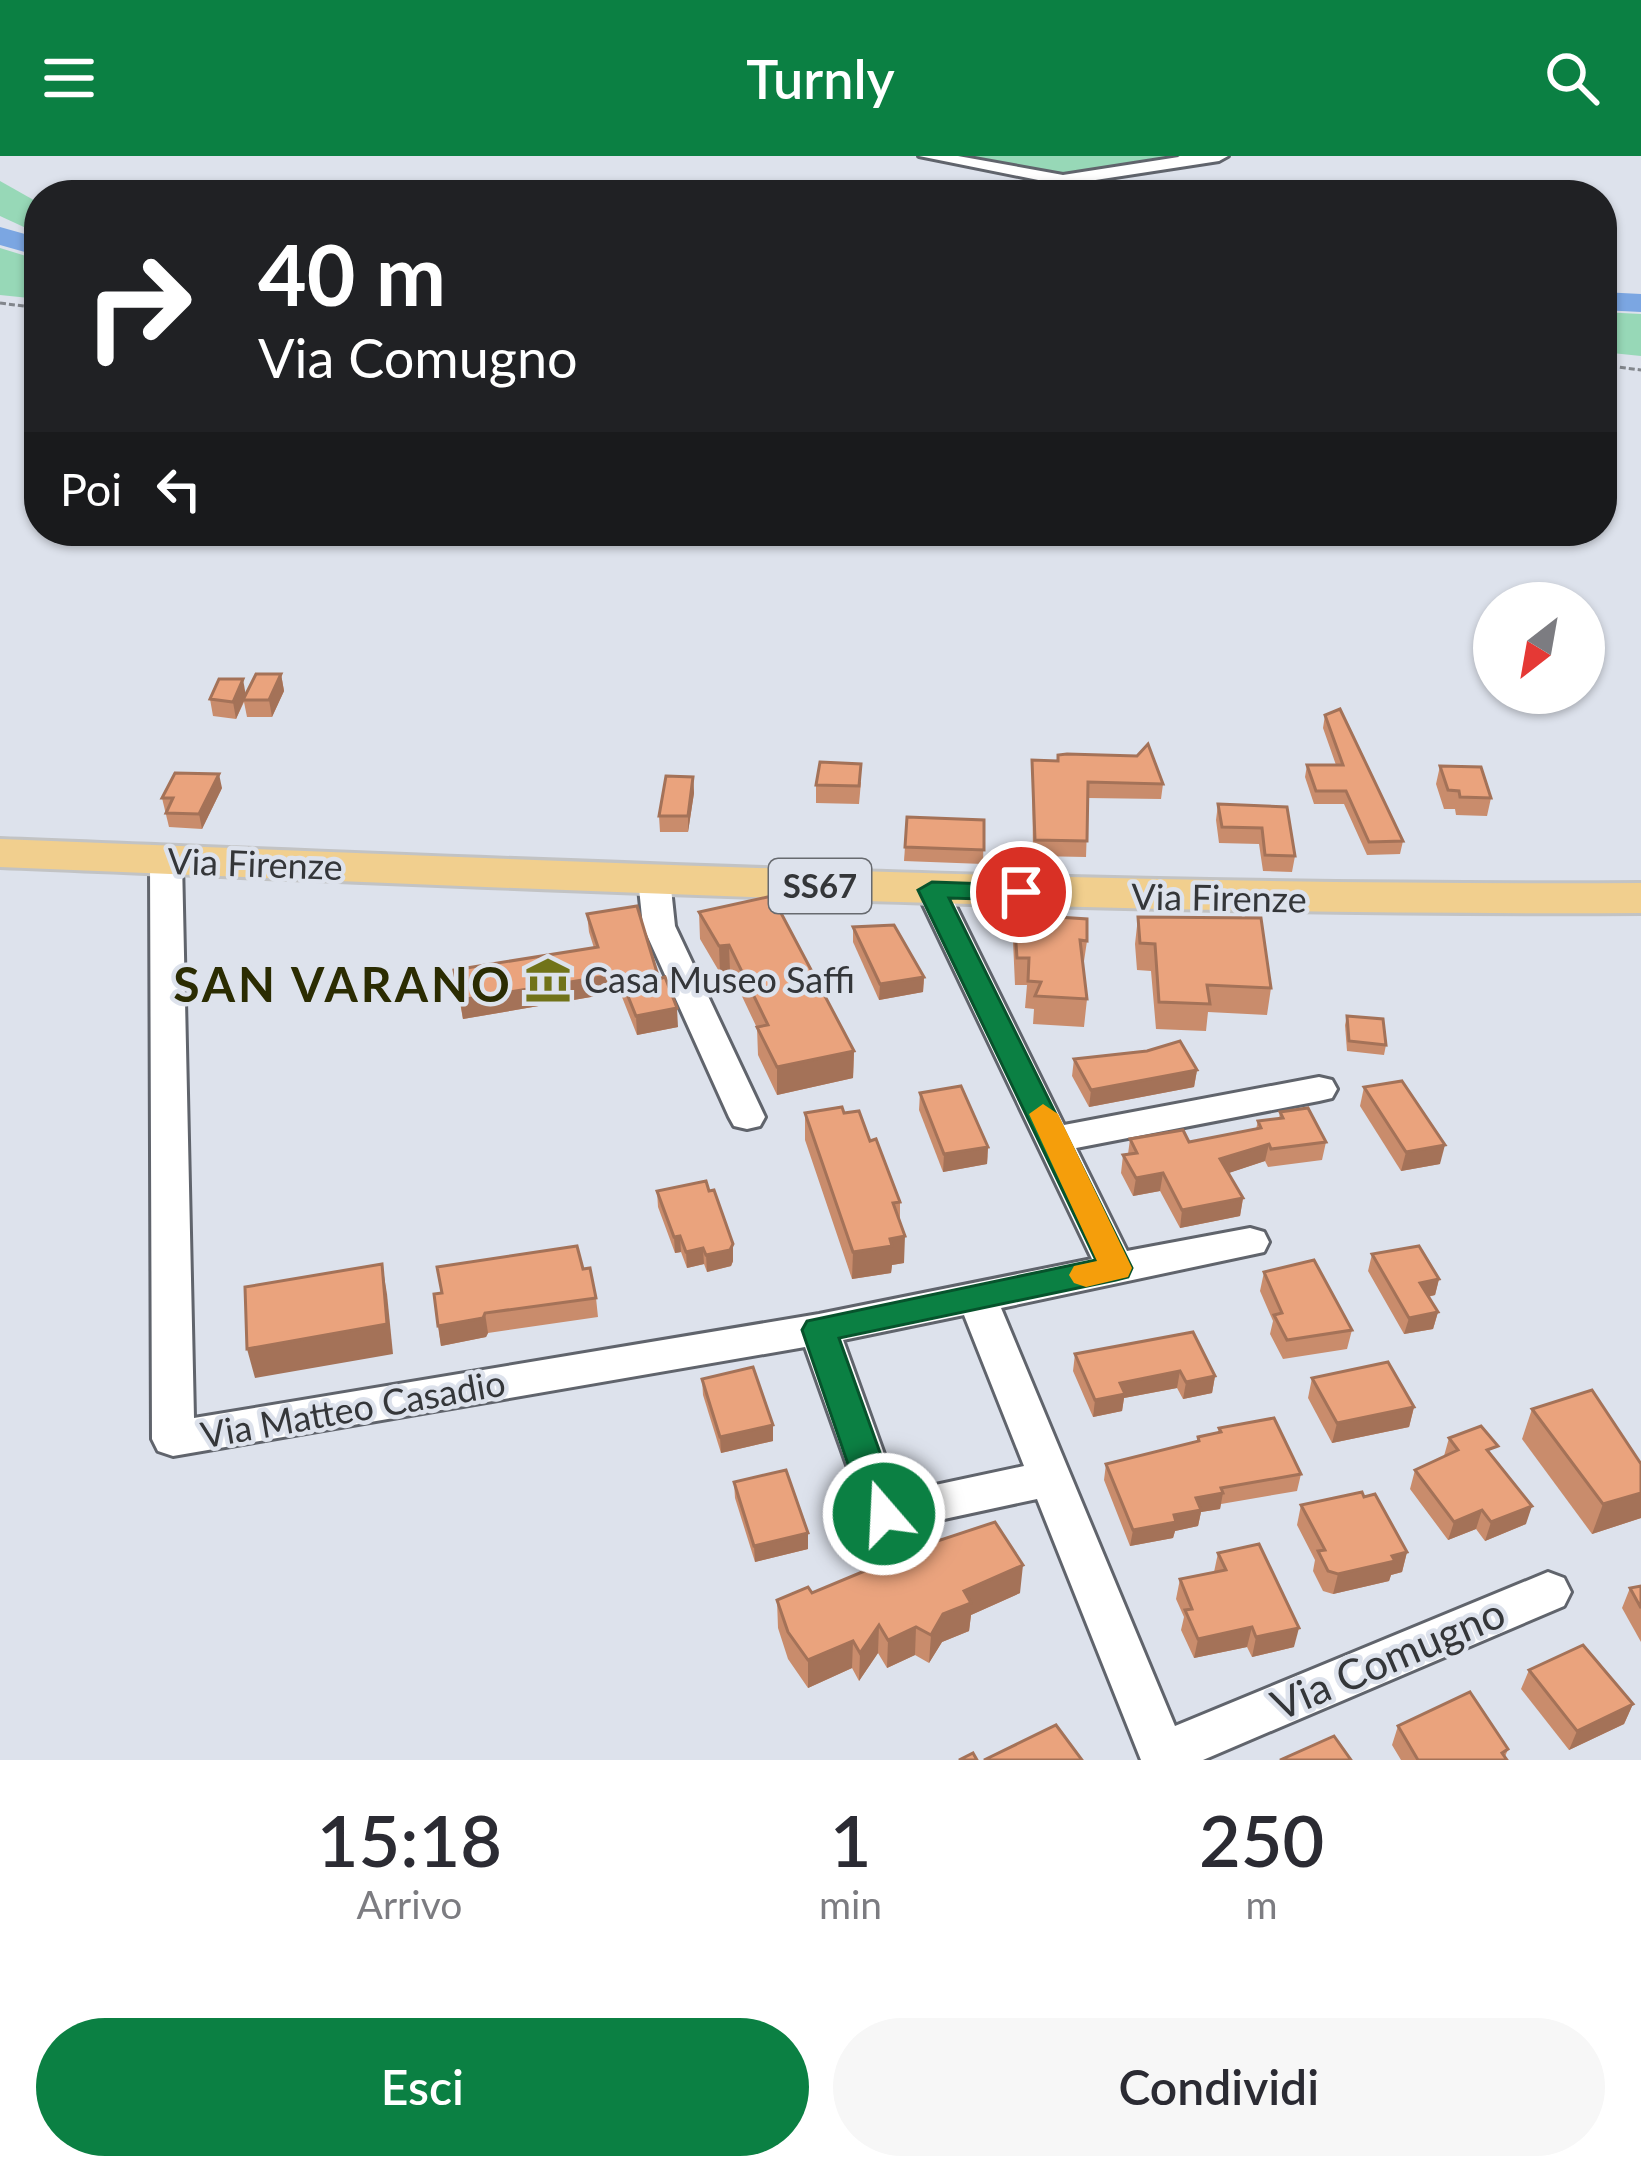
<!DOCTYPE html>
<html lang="it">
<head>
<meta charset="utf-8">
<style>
  body { margin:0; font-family:Lato,sans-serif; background:#f7f7f7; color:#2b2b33; height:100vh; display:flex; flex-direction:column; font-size:45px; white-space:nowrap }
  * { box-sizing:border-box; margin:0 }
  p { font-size:39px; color:#7c7c81 }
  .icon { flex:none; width:66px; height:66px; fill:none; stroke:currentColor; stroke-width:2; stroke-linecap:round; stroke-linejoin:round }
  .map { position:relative; height:1604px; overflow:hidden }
  .side { display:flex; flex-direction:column; background:#fff; flex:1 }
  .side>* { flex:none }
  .hud { position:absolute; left:24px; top:24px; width:1593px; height:366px; border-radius:48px; box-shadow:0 3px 9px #0004; background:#202124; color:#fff; overflow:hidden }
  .needle { width:78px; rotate:211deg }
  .buttons { position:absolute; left:1473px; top:426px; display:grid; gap:24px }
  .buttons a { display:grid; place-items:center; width:132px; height:132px; border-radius:50%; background:#fff; box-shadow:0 3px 9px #0004; font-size:60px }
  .pin { position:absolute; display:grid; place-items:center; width:102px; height:102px; color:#fff; margin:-51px; border:6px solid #fff; border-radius:50%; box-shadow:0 3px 12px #0007 }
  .me { position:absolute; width:132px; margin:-66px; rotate:341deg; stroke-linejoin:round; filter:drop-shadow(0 0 9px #0008) }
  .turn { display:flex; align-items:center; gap:42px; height:252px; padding:0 36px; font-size:54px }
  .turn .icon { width:156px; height:156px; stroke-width:2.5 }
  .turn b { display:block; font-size:84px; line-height:102px }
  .then { display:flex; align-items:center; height:114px; padding:0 36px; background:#0003; gap:24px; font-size:45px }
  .eta { display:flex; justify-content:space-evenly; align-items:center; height:204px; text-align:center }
  .eta b { font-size:72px; font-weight:600; line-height:84px }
  .action { display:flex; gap:24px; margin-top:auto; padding:24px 36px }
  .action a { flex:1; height:138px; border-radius:72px; background:#0b8043; color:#fff; font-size:48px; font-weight:600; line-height:138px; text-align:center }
  .action a+a { background:#f7f7f7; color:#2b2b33 }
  header { display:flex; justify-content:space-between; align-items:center; height:156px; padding:0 36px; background:#0b8043; color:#fff; font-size:54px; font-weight:600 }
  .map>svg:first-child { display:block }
</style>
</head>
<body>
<header><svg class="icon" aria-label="menu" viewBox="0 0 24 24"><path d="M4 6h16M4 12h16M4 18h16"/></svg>Turnly<svg class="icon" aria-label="search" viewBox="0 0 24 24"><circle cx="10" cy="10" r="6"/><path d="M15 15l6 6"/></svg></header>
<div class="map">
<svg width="1641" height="1604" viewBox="0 0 1641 1604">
  <rect width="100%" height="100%" fill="#dde2ec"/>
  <g fill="#97d8b7">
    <polygon points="949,0 1171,0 1168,5 1091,18 1033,17"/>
    <polygon points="0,25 39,47 39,78 0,60"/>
    <polygon points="0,92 39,104 39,143 0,139"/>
    <polygon points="1602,156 1641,158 1641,200 1602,196"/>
  </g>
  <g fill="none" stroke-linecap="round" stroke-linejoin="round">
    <g fill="#7ba6e2" fill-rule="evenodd">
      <polygon points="0,71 39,82 39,100 0,89"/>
      <polygon points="1602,136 1641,138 1641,156 1602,154"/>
    </g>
    <g stroke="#60646c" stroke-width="6">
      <polygon id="service" points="1178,0 1187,0 1183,3"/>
    </g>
    <g stroke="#60646c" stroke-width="6">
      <g id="minor">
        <polygon points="919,0 958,0 1063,19 1185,0 1228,0 1219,5 1063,29"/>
        <path d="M 166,696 L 182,705 L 194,1262 L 819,1158 L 1092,1103 L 916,734 L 932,724 L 948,734 L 1064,969 L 1319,921 L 1332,924 L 1337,933 L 1332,942 L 1319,945 L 1076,992 L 1127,1095 L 1250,1072 L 1264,1076 L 1269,1086 L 1264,1096 L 1001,1152 L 1175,1570 L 1548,1416 L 1564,1422 L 1571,1436 L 1564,1450 L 1203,1604 L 1141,1604 L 1037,1343 L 884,1376 L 869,1371 L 805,1191 L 173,1300 L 158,1295 L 152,1283 L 150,705 ZM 964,1159 L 1024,1310 L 898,1337 L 843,1184 Z"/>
        <polygon points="654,714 670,723 675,770 765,961 760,970 747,973 734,970 729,961 643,770 638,723"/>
      </g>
    </g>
    <g stroke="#c2c3c4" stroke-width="6">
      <path id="primary" d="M 0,683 C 547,704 1093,730 1641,727 L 1641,757 C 1093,760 547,733 0,711 Z"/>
    </g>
    <g stroke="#82868c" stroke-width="3" stroke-dasharray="6 3" stroke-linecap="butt">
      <polyline points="0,147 39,152"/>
      <polyline points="1602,209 1641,214"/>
    </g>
    <use href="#service" fill="#fff" fill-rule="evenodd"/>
    <use href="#minor" fill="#fff" fill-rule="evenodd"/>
    <use href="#primary" fill="#f1cf8e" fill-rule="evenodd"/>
  </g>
  <g fill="#c98c6c">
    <polygon points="281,518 284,535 272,561 247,561 244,546 236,563 213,560 210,543 246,538"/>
    <polygon points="1325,559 1403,685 1400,698 1367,699 1344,648 1314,648 1305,621 1307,609 1336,609 1323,572"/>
    <polygon points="1032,604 1163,628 1161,643 1088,642 1086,701 1033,700"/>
    <polygon points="1440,610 1491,642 1487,660 1456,659 1455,653 1444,653 1436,628"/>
    <polygon points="693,621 694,637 688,676 660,676 659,660"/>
    <polygon points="861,626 859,648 816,647 816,629"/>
    <polygon points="222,632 202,673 169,671 162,642"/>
    <polygon points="1218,648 1287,651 1295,700 1292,716 1263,715 1259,688 1219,687 1216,664"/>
    <polygon points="907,661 984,664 983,708 904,705"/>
    <polygon points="699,756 854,895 853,922 777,939 758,899 757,872 730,815 720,817 700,783"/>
    <polygon points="587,758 659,823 678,871 637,879 620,836 463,863 454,814 594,792 589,776"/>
    <polygon points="1014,758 1087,785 1083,812 1087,843 1084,871 1033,868 1034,853 1025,852 1027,829 1015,829 1013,785"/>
    <polygon points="1138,761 1271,832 1267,859 1208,856 1206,875 1156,873 1151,815 1137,814 1135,788"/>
    <polygon points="853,771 924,821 923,836 879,844 853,786"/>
    <polygon points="1347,860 1386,889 1384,899 1347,895 1345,869"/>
    <polygon points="1074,903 1197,914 1194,931 1089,951 1072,920"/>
    <polygon points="1364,931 1440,1008 1401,1015 1360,950"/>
    <polygon points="920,937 988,991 987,1008 943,1016 919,954"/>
    <polygon points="1280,956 1326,986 1322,1004 1268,1011 1265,1005 1228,1017 1243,1042 1240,1060 1180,1072 1160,1035 1133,1040 1121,1017 1123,999 1128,998 1130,983 1189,986 1256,973 1258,965 1279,963"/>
    <polygon points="805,957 844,957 870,985 900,1046 900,1064 904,1107 892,1109 891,1117 852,1123 805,984"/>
    <polygon points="657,1035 733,1105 731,1110 707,1116 704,1108 687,1112 681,1096 675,1097 658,1051"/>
    <polygon points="1372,1098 1439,1123 1435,1139 1428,1141 1438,1156 1433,1173 1404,1178 1368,1115"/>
    <polygon points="583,1113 596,1142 598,1161 488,1177 486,1181 441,1190 434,1138"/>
    <polygon points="1264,1116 1352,1174 1347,1193 1283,1203 1270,1178 1273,1165 1260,1135"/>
    <polygon points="1075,1198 1215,1220 1212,1237 1183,1243 1177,1232 1124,1242 1122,1255 1093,1261 1073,1215"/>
    <polygon points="1312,1222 1414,1251 1409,1271 1332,1287 1308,1242"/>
    <polygon points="702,1223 773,1269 773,1285 721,1297 703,1239"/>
    <polygon points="1532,1253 1641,1308 1641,1362 1592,1378 1522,1283"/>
    <polygon points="1219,1272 1301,1318 1297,1335 1221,1348 1220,1353 1201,1356 1198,1370 1175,1375 1173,1382 1130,1390 1104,1324 1106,1308 1197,1285 1198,1281 1218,1277"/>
    <polygon points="1449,1282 1494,1302 1526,1368 1485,1385 1476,1373 1448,1384 1410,1333 1415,1314 1444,1300"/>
    <polygon points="734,1326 808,1377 808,1393 755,1406 735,1342"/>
    <polygon points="1301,1349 1407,1396 1402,1416 1391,1419 1389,1425 1333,1438 1323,1435 1313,1415 1315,1404 1297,1369"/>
    <polygon points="1218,1397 1294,1491 1252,1501 1247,1491 1194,1502 1181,1474 1184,1461 1176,1443 1180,1423 1214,1416"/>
    <polygon points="882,1414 1020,1437 971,1459 969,1475 942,1486 929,1507 915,1499 887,1512 878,1497 859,1525 852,1512 808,1532 788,1503 778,1472 777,1444 812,1437"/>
    <polygon points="1641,1430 1641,1486 1622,1452 1630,1432"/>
    <polygon points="1529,1514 1633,1548 1624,1568 1569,1594 1521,1533"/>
    <polygon points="1398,1570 1508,1593 1505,1601 1507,1604 1401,1604 1392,1589"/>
  </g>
  <g fill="#a47258">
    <polygon points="281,518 284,535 272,561 269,544"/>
    <polygon points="243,523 246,540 236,563 233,546"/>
    <polygon points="219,618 222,632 202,673 199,658"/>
    <polygon points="693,621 694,637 688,676 688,660"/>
    <polygon points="729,789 730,815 720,817 719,790"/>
    <polygon points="619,818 620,836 463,863 460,844"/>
    <polygon points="924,821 923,836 879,844 880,828"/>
    <polygon points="677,852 678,871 637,879 636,860"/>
    <polygon points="854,895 853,922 777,939 777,911"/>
    <polygon points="1197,914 1194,931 1089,951 1091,934"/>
    <polygon points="1269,988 1265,1005 1217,1021 1220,1003"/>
    <polygon points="1445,989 1440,1008 1401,1015 1406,996"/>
    <polygon points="988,991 987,1008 943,1016 944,998"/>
    <polygon points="1163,1017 1160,1035 1133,1040 1136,1022"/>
    <polygon points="1243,1042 1240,1060 1180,1072 1182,1054"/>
    <polygon points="680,1080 681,1096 675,1097 674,1081"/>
    <polygon points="905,1080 904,1107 892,1109 891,1117 852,1123 853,1096 890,1083"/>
    <polygon points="733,1088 733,1105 731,1110 707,1116 706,1099"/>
    <polygon points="703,1092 704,1108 687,1112 686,1096"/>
    <polygon points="382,1108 387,1138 393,1198 255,1222 247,1193"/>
    <polygon points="1439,1123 1435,1139 1416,1143 1420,1127"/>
    <polygon points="1438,1156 1433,1173 1404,1178 1409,1162"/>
    <polygon points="485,1157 488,1177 486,1181 441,1190 438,1170"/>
    <polygon points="1180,1215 1177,1232 1124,1242 1122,1255 1093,1261 1095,1244 1120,1227"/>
    <polygon points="1215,1220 1212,1237 1183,1243 1186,1226"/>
    <polygon points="1414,1251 1409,1271 1332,1287 1337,1267"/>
    <polygon points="773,1269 773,1285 721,1297 720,1281"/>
    <polygon points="1223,1337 1220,1353 1201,1356 1198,1370 1175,1375 1173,1382 1130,1390 1133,1374 1174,1359 1196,1342"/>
    <polygon points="1641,1337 1641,1362 1592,1378 1603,1348"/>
    <polygon points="1532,1350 1526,1368 1485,1385 1491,1366"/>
    <polygon points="1482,1354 1476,1373 1448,1384 1454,1366"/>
    <polygon points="808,1377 808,1393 755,1406 754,1390"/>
    <polygon points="1407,1396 1402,1416 1391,1419 1389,1425 1333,1438 1338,1418"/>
    <polygon points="1023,1409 1020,1437 971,1459 969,1475 942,1486 929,1507 931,1479 943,1458 964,1435"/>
    <polygon points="879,1469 878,1497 859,1525 860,1497"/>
    <polygon points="916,1471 915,1499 887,1512 888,1484"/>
    <polygon points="1252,1471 1247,1491 1194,1502 1198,1483"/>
    <polygon points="1299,1472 1294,1491 1252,1501 1256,1481"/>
    <polygon points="853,1485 852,1512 808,1532 808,1504"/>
    <polygon points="1633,1548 1624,1568 1569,1594 1577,1575"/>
  </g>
  <g fill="#eaa37d" stroke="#a47258" stroke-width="3">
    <polygon points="256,518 281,518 269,544 243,544"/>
    <polygon points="219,523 243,523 233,546 210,543"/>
    <polygon points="1340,553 1403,685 1369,686 1346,635 1316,635 1307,609 1343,609 1325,559"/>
    <polygon points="1148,588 1163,628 1088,626 1087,685 1035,684 1032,604 1058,605 1058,599 1067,598 1137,600"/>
    <polygon points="820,606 861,608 859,630 816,629"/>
    <polygon points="1440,610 1481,611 1491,642 1460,641 1459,635 1448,634"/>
    <polygon points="175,617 219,618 199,658 166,657 173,642 162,642"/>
    <polygon points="666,620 693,621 688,660 659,660"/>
    <polygon points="1218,648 1287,651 1295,700 1265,699 1262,672 1222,671"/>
    <polygon points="907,661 984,664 984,694 905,691"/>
    <polygon points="772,740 854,895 777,911 757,871 768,869 729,789 719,790 699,756"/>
    <polygon points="637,750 659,823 665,821 677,852 636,860 619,818 460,844 454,814 598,791 587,758"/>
    <polygon points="1014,758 1087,763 1087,785 1080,784 1087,843 1035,840 1041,826 1028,825 1029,802 1017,802"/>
    <polygon points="1138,761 1261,762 1271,832 1207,829 1210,848 1159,846 1155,788 1140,787"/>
    <polygon points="894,769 924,821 880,828 853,771"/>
    <polygon points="1347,860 1383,863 1386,889 1349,885"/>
    <polygon points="1180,885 1197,914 1091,934 1074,903 1147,895"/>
    <polygon points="1402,925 1445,989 1406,996 1364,931"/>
    <polygon points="961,930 988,991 944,998 920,937"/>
    <polygon points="842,951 844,957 859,955 870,985 876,983 900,1046 893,1047 905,1080 890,1083 892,1090 853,1096 805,957"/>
    <polygon points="1308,952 1326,986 1271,993 1269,988 1220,1003 1243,1042 1182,1054 1163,1017 1136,1022 1123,999 1137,997 1130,983 1183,974 1189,986 1261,972 1258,965 1283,962 1280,956"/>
    <polygon points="706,1025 709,1035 714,1034 733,1088 730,1094 706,1099 703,1092 686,1096 680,1080 674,1081 657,1035"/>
    <polygon points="577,1090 583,1113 590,1112 596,1142 485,1157 483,1162 438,1170 434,1138 442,1137 437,1111"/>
    <polygon points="1419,1090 1439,1123 1420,1127 1438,1156 1409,1162 1372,1098"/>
    <polygon points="1314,1104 1352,1174 1287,1184 1274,1159 1282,1157 1264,1116"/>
    <polygon points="382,1108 387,1168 247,1193 245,1131"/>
    <polygon points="1193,1176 1215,1220 1186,1226 1180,1215 1120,1227 1125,1238 1095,1244 1075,1198"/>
    <polygon points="1388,1206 1414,1251 1337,1267 1312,1222"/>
    <polygon points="753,1211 773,1269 720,1281 702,1223"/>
    <polygon points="1592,1234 1641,1308 1641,1337 1603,1348 1532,1253"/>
    <polygon points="1274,1262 1301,1318 1221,1332 1223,1337 1196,1342 1201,1354 1174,1359 1176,1366 1133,1374 1106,1308 1199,1285 1198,1281 1221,1276 1219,1272"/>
    <polygon points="1481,1270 1498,1290 1487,1294 1532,1350 1491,1366 1482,1354 1454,1366 1415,1314 1458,1294 1449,1282"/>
    <polygon points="786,1314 808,1377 754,1390 734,1326"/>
    <polygon points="1362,1336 1364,1341 1375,1338 1407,1396 1392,1400 1395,1405 1338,1418 1328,1415 1318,1395 1325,1394 1301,1349"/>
    <polygon points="995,1366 1023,1409 964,1435 971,1447 943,1458 931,1479 916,1471 888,1484 879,1469 860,1497 853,1485 808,1504 788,1476 777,1444 808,1431 812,1437 879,1409 882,1414 910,1394"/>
    <polygon points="1259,1388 1299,1472 1256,1481 1252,1471 1198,1483 1185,1454 1192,1453 1180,1423 1226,1414 1218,1397"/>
    <polygon points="1641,1430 1641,1452 1630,1432"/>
    <polygon points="1583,1489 1633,1548 1577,1575 1529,1514"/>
    <polygon points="1470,1536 1508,1593 1502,1597 1507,1604 1418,1604 1398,1570"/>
    <polygon points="1056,1569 1082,1604 984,1604"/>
    <polygon points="1334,1580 1351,1604 1280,1604"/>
    <polygon points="973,1597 977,1604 959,1604"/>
  </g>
  <polygon fill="#0b8043" stroke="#07532c" stroke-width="3" points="932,726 1021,729 1034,736 1021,744 949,742 1132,1112 1128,1121 1116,1124 839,1182 902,1358 896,1369 884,1373 871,1369 865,1358 802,1174 807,1165 1096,1104 918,734"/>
  <polygon fill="#f59e0b" points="1043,948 1058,958 1132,1112 1128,1121 1086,1131 1074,1127 1069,1119 1074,1110 1097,1105 1029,958"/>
  <defs>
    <g id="museum-bare" transform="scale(3.6)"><path d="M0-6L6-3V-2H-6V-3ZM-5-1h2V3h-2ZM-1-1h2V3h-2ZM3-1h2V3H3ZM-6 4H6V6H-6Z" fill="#717319" stroke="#dde2ec" stroke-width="2.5" paint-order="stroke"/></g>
  </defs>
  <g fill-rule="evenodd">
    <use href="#museum-bare" x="548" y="824"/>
  </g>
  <g text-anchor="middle" stroke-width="9" stroke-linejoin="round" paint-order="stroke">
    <rect fill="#dde2ec" stroke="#676a6f" stroke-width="3" x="769" y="703" width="102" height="54" rx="9"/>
    <g font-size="33" font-weight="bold" fill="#343639">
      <text x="820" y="742">SS67</text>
    </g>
    <g font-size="36" fill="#343639" stroke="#dde2ec">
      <text transform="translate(255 708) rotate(2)" y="13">Via Firenze</text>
      <text transform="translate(1219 742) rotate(1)" y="13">Via Firenze</text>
      <text transform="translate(353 1253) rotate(-10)" y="13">Via Matteo Casadio</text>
    </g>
    <g font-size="36" fill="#343639" stroke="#dde2ec" text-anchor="start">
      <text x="584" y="837">Casa Museo Saffi</text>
    </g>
    <g font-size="42" fill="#343639" stroke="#dde2ec">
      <text transform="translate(1388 1503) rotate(-23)" y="15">Via Comugno</text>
    </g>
    <g font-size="48" font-weight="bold" letter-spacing="3" fill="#2b2c02" stroke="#dde2ec">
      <text x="343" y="846">SAN VARANO</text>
    </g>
  </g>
</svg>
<div class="buttons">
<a><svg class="needle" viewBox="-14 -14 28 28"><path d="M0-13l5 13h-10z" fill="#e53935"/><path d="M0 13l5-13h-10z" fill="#7c7c81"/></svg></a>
</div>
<div class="pin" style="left:1021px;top:736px;background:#d93025"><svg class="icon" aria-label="arrive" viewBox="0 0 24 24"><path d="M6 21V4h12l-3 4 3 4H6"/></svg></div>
<svg class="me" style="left:884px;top:1358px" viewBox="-20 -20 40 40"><circle r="17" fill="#0b8043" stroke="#fff" stroke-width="3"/><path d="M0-11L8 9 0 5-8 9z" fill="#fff"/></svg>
<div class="hud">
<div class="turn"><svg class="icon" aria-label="right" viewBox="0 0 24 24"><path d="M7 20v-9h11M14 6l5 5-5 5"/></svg><div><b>40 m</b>Via Comugno</div></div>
<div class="then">Poi<svg class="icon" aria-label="left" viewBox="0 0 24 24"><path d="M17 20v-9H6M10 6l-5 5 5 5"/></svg></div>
</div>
</div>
<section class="side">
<div class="eta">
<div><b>15:18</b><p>Arrivo</p></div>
<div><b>1</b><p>min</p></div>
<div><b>250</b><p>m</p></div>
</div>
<div class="action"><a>Esci</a><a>Condividi</a></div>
</section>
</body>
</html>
